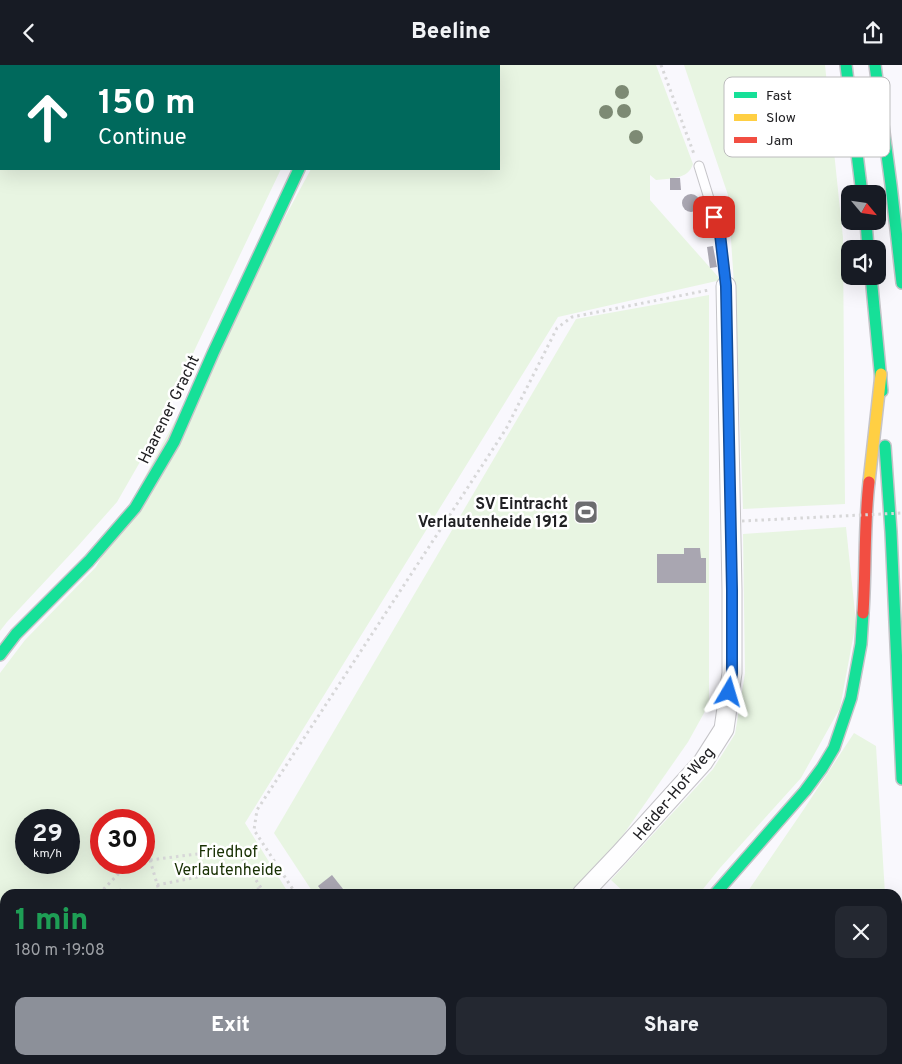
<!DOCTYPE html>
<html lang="en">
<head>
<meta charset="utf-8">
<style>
  body { margin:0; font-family:Overpass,sans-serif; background:#242831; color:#f1f3f6; height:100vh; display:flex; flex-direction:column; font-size:19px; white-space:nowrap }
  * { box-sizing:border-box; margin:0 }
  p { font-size:16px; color:#9ea1a6 }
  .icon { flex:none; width:28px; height:28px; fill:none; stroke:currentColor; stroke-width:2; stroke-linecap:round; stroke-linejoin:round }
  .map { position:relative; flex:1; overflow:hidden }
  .details { position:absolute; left:0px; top:824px; width:902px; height:176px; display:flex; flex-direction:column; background:#171b24; border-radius:15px 15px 0 0; box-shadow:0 5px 20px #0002 }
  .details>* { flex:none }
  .guide { position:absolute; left:0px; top:0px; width:500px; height:105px; box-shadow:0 5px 20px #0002; background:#00695c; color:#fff; overflow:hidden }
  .needle { width:32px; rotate:119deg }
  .controls { position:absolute; left:841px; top:120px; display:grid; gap:10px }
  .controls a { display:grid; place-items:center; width:45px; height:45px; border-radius:10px; background:#171b24; box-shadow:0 5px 20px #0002; font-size:25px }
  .speed { position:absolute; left:15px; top:744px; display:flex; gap:10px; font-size:25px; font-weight:700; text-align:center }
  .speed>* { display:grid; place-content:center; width:65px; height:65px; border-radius:50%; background:#171b24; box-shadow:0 5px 20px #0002; line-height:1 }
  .speed small { font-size:12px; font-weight:400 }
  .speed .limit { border:8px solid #d22; background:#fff; color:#111 }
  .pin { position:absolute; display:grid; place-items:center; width:42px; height:42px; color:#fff; margin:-21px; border-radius:10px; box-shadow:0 2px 8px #0006 }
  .me { position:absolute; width:55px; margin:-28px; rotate:7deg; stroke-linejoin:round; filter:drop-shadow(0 0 4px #0008) }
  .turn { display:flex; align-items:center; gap:18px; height:105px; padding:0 15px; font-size:22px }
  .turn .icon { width:65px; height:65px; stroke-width:2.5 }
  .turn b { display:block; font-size:35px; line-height:42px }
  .round { display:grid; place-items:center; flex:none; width:52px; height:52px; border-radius:10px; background:#242831 }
  .summary { display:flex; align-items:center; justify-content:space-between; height:85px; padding:0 15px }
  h1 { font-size:30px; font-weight:800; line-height:38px; color:#1e9e55 }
  .cta { display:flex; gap:10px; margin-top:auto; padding:10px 15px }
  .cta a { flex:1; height:58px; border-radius:10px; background:#8c9099; color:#fff; font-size:20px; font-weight:800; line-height:58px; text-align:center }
  .cta a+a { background:#242831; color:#f1f3f6 }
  header { display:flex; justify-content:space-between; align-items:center; height:65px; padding:0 15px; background:#171b24; font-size:22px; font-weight:800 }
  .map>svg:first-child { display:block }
</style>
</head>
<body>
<header><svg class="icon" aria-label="back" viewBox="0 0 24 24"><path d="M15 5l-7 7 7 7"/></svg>Beeline<svg class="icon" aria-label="share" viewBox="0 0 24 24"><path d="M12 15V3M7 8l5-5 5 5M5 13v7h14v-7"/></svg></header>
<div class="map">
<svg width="902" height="999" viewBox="0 0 902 999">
  <rect width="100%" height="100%" fill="#f9f8fd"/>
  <g fill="#e8f5e2" fill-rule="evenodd">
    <polygon points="16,0 328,0 327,1 15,1"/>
    <path d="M 357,0 L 656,0 L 693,99 C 688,115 670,113 656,115 L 650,110 L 650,135 L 721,215 L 558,252 L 245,758 L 289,829 L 5,829 L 5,995 L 267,995 L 244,999 L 0,999 L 0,608 L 25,575 L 96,502 L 311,104 L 499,104 L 499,1 L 356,1 ZM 26,755 L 69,755 L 69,798 L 26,798 ZM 101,755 L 144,755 L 144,798 L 101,798 Z"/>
    <polygon points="684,0 825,0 843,173 845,439 743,444 736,249 728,130"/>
    <polygon points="1,30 1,104 281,104 196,282 156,369 117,437 78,481 7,557 0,566 0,33"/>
    <polygon points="709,230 709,639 688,677 614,783 569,829 314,829 274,768 576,254"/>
    <polygon points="846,462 856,557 840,643 801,713 720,803 699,829 623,829 624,827 611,815 713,704 735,669 745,608 743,469"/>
    <polygon points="854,668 876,681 885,829 746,829 804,744"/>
    <polygon points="709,995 826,995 827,999 709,999"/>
  </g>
  <g fill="#a9a6b1">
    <polygon points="670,113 680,113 681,125 670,125"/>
    <circle cx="691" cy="138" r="9"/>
    <polygon points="713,181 717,202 710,203 707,182"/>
    <polygon points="684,483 700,483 701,493 706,493 706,518 657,518 657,489 684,489"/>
    <polygon points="332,810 347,829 324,829 318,821"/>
    <polygon points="334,995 351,995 355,999 330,999"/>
    <polygon points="470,995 510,995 506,999 466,999"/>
  </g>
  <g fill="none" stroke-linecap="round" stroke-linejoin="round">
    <g stroke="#c5c4c8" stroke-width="11">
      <g id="lane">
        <polyline points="699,101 720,169 726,221"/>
        <polyline points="70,995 71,999"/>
        <polyline points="127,995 128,999"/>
        <polyline points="431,995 435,999"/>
      </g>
    </g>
    <g stroke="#c5c4c8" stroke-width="21">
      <g id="street">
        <polyline points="7,1 8,0"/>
        <polyline points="0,17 1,14"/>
        <polyline points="582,829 619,790 703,697 724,664 732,608 732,525 726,221"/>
        <polyline points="405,999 409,995"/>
      </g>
    </g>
    <g stroke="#c5c4c8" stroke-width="14">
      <g id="fast">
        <polyline points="346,0 346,1"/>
        <polyline points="846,0 862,129"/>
        <polyline points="875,0 891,120 902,218"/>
        <polyline points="866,156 868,184"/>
        <polyline points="871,211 882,326"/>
        <polyline points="885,381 891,467 902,714"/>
        <polyline points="0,590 16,569 89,496 135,443 174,377 213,288 299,104"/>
        <polyline points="715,829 805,726 822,703 834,683 851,633 861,579 863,548"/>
        <polyline points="662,995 662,999"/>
        <polyline points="881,995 882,999"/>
      </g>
    </g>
    <g stroke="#c5c4c8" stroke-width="14">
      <polyline id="slow" points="869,417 881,309"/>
    </g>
    <g stroke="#c5c4c8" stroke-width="14">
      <path id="jam" d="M 863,548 C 866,504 864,460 869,417"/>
    </g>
    <g stroke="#d7d7d8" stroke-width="3" stroke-dasharray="2.5 4" stroke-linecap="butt">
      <polyline points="661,0 694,89"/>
      <polyline points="150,795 160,829"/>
      <polyline points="144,797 150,795 236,784 265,829"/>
      <polyline points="157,820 248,802"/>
      <polyline points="99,829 123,804 143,798"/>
      <polyline points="116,829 121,824"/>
      <polyline points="238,829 262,823"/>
      <polyline points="296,829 254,765 257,745 506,364 557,263 572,252 709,225"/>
      <polyline points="194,999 218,995"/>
    </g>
    <use href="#lane" stroke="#fefeff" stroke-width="9"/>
    <use href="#street" stroke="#fefeff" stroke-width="19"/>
    <use href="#fast" stroke="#16e098" stroke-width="11"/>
    <use href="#slow" stroke="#ffcf43" stroke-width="11"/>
    <use href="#jam" stroke="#f24e42" stroke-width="11"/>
    <polyline stroke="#d7d7d8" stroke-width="3" stroke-dasharray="2.5 4" stroke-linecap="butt" points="742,456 902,448"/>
  </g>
  <g fill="#7d8a74">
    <circle cx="622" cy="27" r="7"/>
    <circle cx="624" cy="46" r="7"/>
    <circle cx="606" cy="47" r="7"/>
    <circle cx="636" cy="72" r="7"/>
  </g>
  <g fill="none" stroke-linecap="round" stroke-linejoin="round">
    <g stroke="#114b97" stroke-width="12">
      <polyline id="route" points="714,152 720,169 726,221 732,525 732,608 729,627"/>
    </g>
    <use href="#route" stroke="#1a73e8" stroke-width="9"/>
  </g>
  <defs>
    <g id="stadium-square" transform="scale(1.25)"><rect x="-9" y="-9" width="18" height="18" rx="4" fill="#6c6c6f" stroke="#fff"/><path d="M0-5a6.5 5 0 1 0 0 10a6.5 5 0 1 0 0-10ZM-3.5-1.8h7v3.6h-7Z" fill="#fff"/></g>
  </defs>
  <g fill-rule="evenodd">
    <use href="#stadium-square" x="586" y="447"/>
  </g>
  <g text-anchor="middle" stroke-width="5" stroke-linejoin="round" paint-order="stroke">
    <g font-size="16" fill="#202023" stroke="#fff">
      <text transform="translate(168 344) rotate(-64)" y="6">Haarener Gracht</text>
      <text transform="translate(673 728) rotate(-50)" y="6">Heider-Hof-Weg</text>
    </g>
    <g font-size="16" font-weight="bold" fill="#202023" stroke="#fff" text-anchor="end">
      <text x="568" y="444">SV Eintracht<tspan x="568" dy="18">Verlautenheide 1912</tspan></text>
    </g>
    <g font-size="16" fill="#183003" stroke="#fff">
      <text x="228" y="792">Friedhof<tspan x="228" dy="18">Verlautenheide</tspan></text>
    </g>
  </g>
  <rect x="724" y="12" width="166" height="80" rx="8" fill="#fff" stroke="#bcbcbd" stroke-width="1"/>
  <rect x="734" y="27" width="23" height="6" fill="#16e098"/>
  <rect x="734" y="49" width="23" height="7" fill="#ffcf43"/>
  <rect x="734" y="72" width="23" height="6" fill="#f24e42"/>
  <g font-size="14" fill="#202023">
    <text x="766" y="35">Fast</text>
    <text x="766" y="57">Slow</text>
    <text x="766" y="80">Jam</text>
  </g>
</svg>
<div class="controls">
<a><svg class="needle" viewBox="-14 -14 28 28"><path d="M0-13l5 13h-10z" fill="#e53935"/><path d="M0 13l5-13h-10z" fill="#9ea1a6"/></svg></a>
<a><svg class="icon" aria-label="sound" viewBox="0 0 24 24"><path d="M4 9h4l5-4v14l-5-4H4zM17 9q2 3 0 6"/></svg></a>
</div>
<div class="speed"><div>29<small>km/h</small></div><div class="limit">30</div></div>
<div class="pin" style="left:714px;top:152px;background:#d93025"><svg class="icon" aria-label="arrive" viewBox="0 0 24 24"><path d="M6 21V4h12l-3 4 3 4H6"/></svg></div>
<svg class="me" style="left:729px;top:627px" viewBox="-20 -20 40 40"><path d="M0-17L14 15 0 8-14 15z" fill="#1a73e8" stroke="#fff" stroke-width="4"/></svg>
<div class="guide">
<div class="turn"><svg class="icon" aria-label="ahead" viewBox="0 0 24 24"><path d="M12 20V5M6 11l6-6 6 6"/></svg><div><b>150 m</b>Continue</div></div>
</div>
<section class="details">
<div class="summary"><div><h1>1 min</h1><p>180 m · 19:08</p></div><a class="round"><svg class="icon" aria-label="close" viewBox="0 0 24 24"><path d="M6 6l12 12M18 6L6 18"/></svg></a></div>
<div class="cta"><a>Exit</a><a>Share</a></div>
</section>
</div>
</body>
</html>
